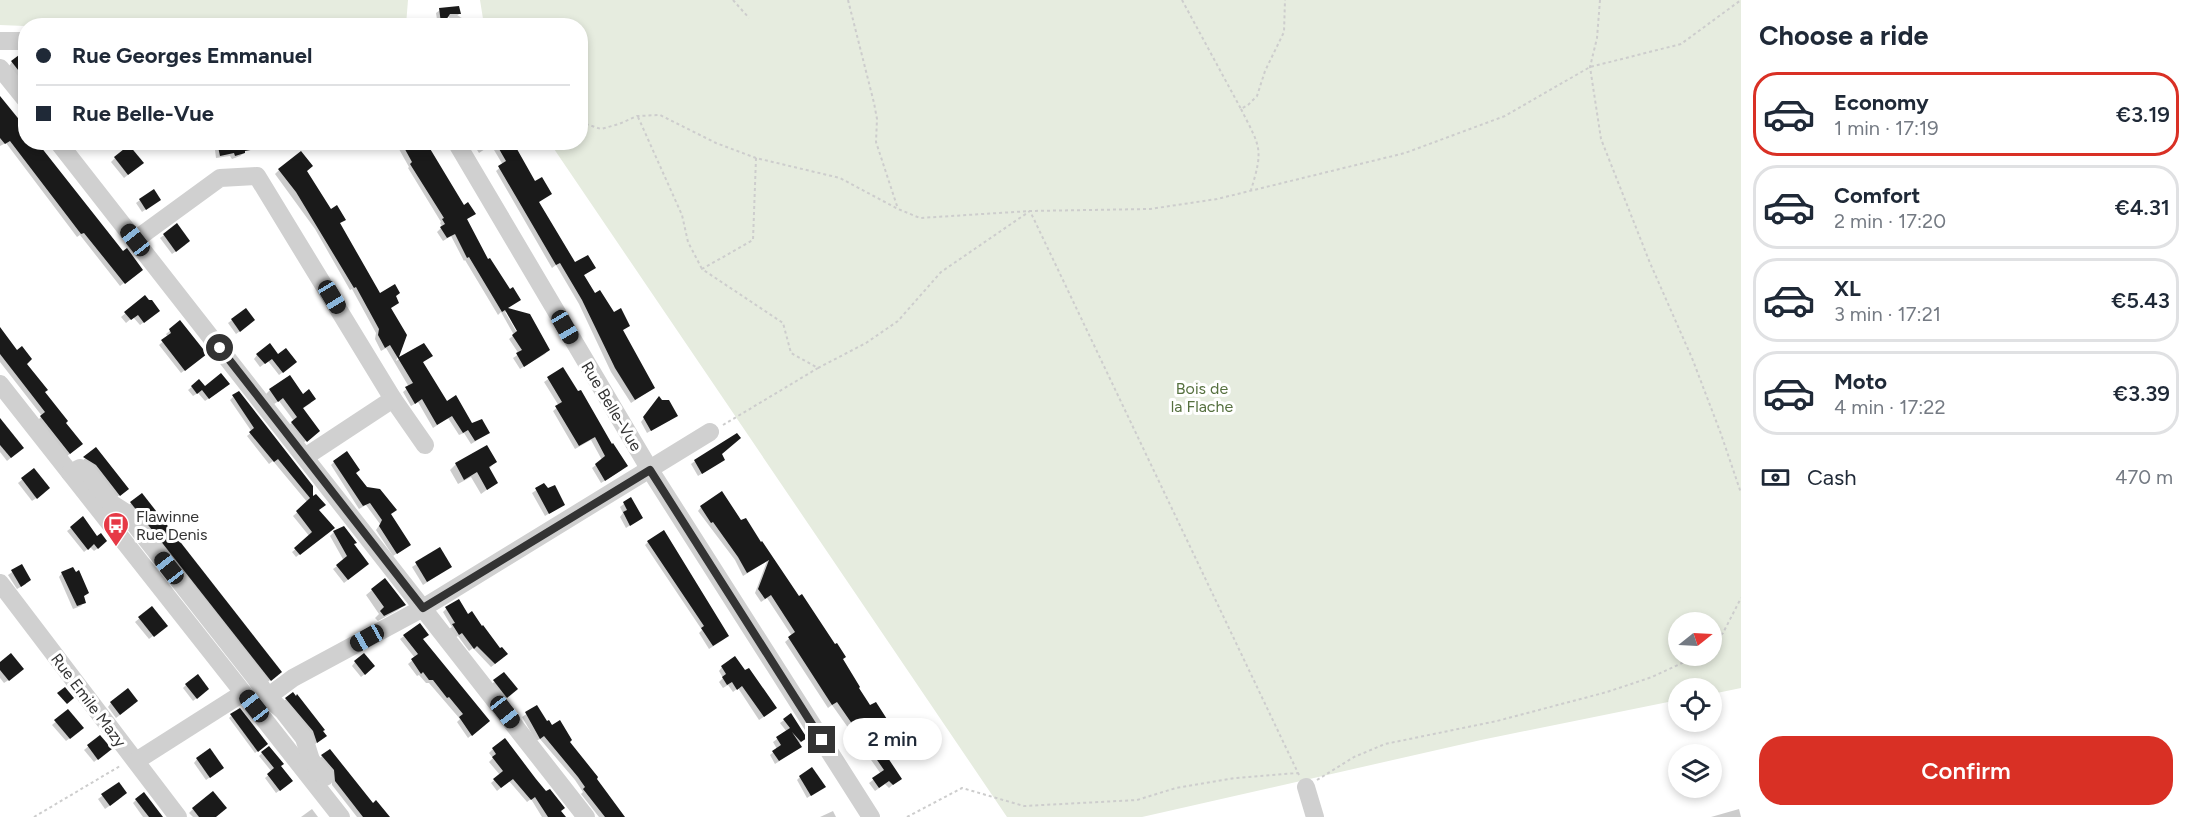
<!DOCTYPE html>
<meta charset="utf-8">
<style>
:root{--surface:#fff;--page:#f6f6f7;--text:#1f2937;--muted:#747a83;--line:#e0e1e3;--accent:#d93025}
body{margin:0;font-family:Figtree,sans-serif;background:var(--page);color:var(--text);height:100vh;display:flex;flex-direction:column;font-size:22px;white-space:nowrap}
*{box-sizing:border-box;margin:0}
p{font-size:20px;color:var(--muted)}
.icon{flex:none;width:33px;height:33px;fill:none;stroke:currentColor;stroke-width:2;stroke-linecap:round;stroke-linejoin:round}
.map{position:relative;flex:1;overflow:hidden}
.drawer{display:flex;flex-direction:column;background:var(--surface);width:450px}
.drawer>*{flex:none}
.top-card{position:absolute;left:18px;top:18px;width:570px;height:132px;border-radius:24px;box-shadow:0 3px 9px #0003;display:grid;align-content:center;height:132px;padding:0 18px;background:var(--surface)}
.needle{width:39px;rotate:72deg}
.buttons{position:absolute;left:1668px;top:612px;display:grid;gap:12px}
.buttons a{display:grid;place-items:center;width:54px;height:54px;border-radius:50%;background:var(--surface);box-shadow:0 3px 9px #0003;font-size:30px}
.end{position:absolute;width:27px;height:27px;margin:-14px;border:8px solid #333;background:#fff;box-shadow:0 0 0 3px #fff}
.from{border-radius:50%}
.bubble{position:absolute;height:42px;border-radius:21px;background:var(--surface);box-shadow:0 3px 9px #0003;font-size:20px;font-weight:600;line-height:42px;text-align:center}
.car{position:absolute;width:18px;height:36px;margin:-18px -9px;border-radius:8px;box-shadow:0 0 4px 2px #0007;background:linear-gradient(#222 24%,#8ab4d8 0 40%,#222 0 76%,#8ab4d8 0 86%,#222 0)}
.top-card b{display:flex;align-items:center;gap:21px;height:57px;font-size:22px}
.top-card b+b{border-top:2px solid var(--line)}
.top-card i{width:15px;height:15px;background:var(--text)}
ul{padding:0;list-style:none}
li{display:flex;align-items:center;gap:18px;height:84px;margin:0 12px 9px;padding:0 6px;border:3px solid var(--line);border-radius:24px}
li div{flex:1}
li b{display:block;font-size:22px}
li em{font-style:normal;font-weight:600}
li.on{border-color:var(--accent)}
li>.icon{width:54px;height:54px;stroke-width:1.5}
h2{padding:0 18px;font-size:27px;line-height:72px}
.pay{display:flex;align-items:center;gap:15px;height:66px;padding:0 18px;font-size:22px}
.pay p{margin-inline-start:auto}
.action{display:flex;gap:12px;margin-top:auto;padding:12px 18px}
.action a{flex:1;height:69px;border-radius:24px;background:var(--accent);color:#fff;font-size:24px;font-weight:600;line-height:69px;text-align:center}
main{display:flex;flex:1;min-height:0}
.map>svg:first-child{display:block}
.green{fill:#e6ecdf;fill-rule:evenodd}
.shadow{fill:#0003;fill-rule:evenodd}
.building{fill:#1a1a1a}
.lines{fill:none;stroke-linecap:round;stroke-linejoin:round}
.path{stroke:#cdcdcd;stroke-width:2;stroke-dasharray:3 3;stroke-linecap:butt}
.minor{stroke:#d0d0d0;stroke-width:18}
.route{stroke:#333;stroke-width:8}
.labels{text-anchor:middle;stroke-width:6;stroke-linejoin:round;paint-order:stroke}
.park-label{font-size:16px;fill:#56703f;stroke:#fff}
.street-label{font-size:16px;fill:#333;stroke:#fff}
.poi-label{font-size:16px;fill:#333;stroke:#fff;text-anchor:start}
</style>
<main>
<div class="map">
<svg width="1741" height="817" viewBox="0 0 1741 817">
<rect width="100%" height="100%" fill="#fff"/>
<!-- green -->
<g class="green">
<path d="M0 0H408L406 25 25 26 0 25Z"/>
<path d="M480 0H1741V688L1712 694V688H1678V700L1481 740 1142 817H1007L550 143 580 142V26L484 25ZM1678 622H1712V656H1678Z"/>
</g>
<!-- shadow -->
<g class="shadow">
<path d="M440 10 459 14 456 17H446L438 26 436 13Z"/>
<path d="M26 57V88L9 66 12 62Z"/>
<path d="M0 99 26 142 137 273 120 286 80 235 77 237 6 143 0 146Z"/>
<path d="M214 142H242L244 153 240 156 232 159 230 156 216 158Z"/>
<path d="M395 142H424L470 217 466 220 488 261 515 303 506 309 548 350 545 354 520 369 513 358 519 354 509 339 514 335 501 312 498 315 465 260 464 261 451 236 443 241 437 232 442 227 440 223 441 222 408 168 409 167ZM505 312H508L522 337 520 338Z"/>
<path d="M472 142H516L512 145 538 202 575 264 594 268 583 276 594 295 628 326 622 331 649 391 631 403 611 372 579 304 556 265 552 268 496 171 503 165 491 145 479 153Z"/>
<path d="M115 158 138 167 124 178 111 162Z"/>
<path d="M279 170 305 171 330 211 344 219 339 224 379 295 394 297 389 308 406 335 396 361 424 345 431 356 422 363 446 403 471 425 488 433 484 436 471 444 464 433 459 435 448 418 433 428 418 402 411 406 403 392 409 387 386 348 381 351 375 339 376 333 352 289 350 290 315 229 275 174Z"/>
<path d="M140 200 155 203 142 212 136 203Z"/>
<path d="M164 235 185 245 172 254 160 238Z"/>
<path d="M145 297 155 314 140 325 133 317 126 323 121 317Z"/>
<path d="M232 320 250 324 236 334 228 323Z"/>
<path d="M180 322 202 357 181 373 159 345 168 337 166 334Z"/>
<path d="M0 330 64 423 77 448 66 457 37 421 42 416 0 362Z"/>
<path d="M257 355 278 356 291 366 279 375 268 361 260 367 254 359Z"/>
<path d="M563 369 622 470 601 483 592 468 602 460 591 440 575 449 553 411 559 406 544 382Z"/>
<path d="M199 381 205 388 225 387 205 401 198 393 193 396 188 390Z"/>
<path d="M270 390 311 403 302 409 314 434 302 444 288 426 294 421 279 401 274 404 266 394Z"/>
<path d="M233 397 311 499 329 531 296 557 292 552 310 537 293 516 308 503 273 461 269 464 247 436 252 432 230 400Z"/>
<path d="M656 401 661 402 676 416 647 433 641 422Z"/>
<path d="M0 432 18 452 7 461 0 452Z"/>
<path d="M96 449 123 492 116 498 81 462Z"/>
<path d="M720 454 719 463 698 476 691 464 695 461Z"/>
<path d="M334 462 355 473 390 515 405 548 393 556 376 530 380 524 366 505 359 509 331 465Z"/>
<path d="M495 462 489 469 496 483 481 494 471 477 458 484 450 470 456 464Z"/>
<path d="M34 470 45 492 32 501 18 483Z"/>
<path d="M544 485 563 505 545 516 532 493Z"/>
<path d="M630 499 641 518 626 528 620 517 623 513 620 507Z"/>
<path d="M131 503 277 675 266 683 128 507Z"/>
<path d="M701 507 740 522 745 520 841 660 896 782 889 788 885 784 875 791 869 783 881 774 832 705 828 708 785 642 792 636 767 598 761 602 755 593 767 561 743 576 735 560 698 511Z"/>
<path d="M71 528 102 545 94 551 90 547 84 552 67 531Z"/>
<path d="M334 532 364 567 344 583 333 569 344 561 330 536Z"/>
<path d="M648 542 727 636 723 640 709 649 699 633 702 630 645 545Z"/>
<path d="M440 549 450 567 423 585 412 567Z"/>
<path d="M21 566 26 584 17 589 8 575Z"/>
<path d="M62 573 83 597 84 602 81 606 73 609 59 577Z"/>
<path d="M384 580 404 604 398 610 378 621 375 618 379 614 366 595Z"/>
<path d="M152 608 162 629 149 639 135 622Z"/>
<path d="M446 609 467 616 503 658 491 667 473 648 469 651 458 636 455 638 449 629 452 627 443 612Z"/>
<path d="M404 636 422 639 485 724 468 738 457 722 460 719 429 683H426L419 675 417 676 408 664 415 658 400 639Z"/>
<path d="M355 662 370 670 361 677 352 666Z"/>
<path d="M0 664 19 673 4 683 0 678Z"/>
<path d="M722 667 771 712 759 720 738 688 733 692 728 685 723 688 719 682 723 678 719 671Z"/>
<path d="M494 682 516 689 503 700 491 685Z"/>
<path d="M186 685 204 692 193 701 183 688Z"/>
<path d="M286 699 322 731 321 739 314 745 283 702Z"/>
<path d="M111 703 133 705 116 718 108 707Z"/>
<path d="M537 707 546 723 568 742 622 817H599L581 794 583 792 575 780 540 739 536 741 522 717Z"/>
<path d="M68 711 79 731 66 741 52 725Z"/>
<path d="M791 715 801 742 798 744 801 747 775 764 770 755 777 749 773 742 787 732 780 723Z"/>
<path d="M231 716 266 744 255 753 229 718Z"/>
<path d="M100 737 106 752 94 762 84 750Z"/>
<path d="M493 749 559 812 564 817H542L531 799 527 802 509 781 497 791 491 783 500 775 489 762 493 758 489 753Z"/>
<path d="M262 753 279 766 288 784 276 793 265 778 272 772 259 756Z"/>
<path d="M322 756 388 817H357L332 785 331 774 319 760Z"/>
<path d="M197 759 219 771 206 780 194 763Z"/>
<path d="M800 777 824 787 807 798 797 780Z"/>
<path d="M118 784 122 797 105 809 98 799Z"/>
<path d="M136 800 161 817H143L133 803Z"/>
<path d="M193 809 214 817H193L189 813Z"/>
<path d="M312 809 318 817H301Z"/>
<path d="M1739 809 1741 817H1711Z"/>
<path d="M833 811 836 817H820Z"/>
</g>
<!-- building -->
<g class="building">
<path d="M459 6 461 14H450L444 23H441L439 8Z"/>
<path d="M23 52H26V80L11 61Z"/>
<path d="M0 96 26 128V142H37L123 251 127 248 143 270 125 284 84 233 81 234 10 141 5 144 0 138Z"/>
<path d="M217 142H261V148L245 151V153L235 156 234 153 220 156Z"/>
<path d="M401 142H426L464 205 468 202 476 214 467 219 488 259 490 258 510 289 513 287 521 300 508 308 530 314 550 350 524 367 516 353 522 350 512 335 517 331 505 310 502 312 469 257 467 258 455 234 447 238 440 227 445 224 442 219 444 218 410 164 412 162Z"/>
<path d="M495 142H513L535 181 542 177 552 194 539 202 575 262 588 255 596 268 584 275 595 293 600 290 614 312 621 308 630 326 623 330 655 388 635 400 615 368 582 300 560 263 556 265 498 166 506 161Z"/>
<path d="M129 145 144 163 128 175 114 157Z"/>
<path d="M301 151 313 166 307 171 331 209 337 205 346 220 340 223 380 293 395 284 400 293 396 296 399 303 391 308 407 335 399 357 424 343 433 356 423 362 447 401 456 395 472 423 482 419 490 433 475 441 468 430 463 433 452 416 437 425 422 399 415 404 405 387 413 383 390 345 385 348 378 335 379 329 356 287 354 288 296 192 278 169Z"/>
<path d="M154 189 161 200 146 210 139 199Z"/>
<path d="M177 223 190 241 176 252 163 234Z"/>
<path d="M145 295 149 300H152L160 311 144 323 138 315 131 320 124 312Z"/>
<path d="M246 308 255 320 240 332 231 319Z"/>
<path d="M180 320 207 354 185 371 161 340 171 333 169 329Z"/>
<path d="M0 327 17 350 22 346 32 359 27 364 48 390 45 392 68 421 66 423 83 444 70 454 40 416 45 412 0 354Z"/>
<path d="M270 343 278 354 286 348 297 362 283 373 272 359 265 364 256 354Z"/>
<path d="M563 367 578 391 581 390 612 444 613 443 628 466 605 481 595 464 605 456 595 437 579 446 555 406 562 402 547 377Z"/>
<path d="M221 373 230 384 209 399 202 390 197 394 191 386 199 379 205 386Z"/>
<path d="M290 375 303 394 309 389 316 399 303 408 320 431 307 442 291 422 297 417 283 398 278 402 269 389Z"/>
<path d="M239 391 313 486V496L316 494 326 505 319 510 335 528 300 555 294 548 312 532 296 511 310 498 278 459 274 462 249 432 254 428 232 395Z"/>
<path d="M659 396 662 400H669L678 416 651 431 643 417Z"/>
<path d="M0 418 24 448 11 458 0 445Z"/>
<path d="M737 433 741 438 722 454 725 460 702 474 694 460Z"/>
<path d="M487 445 497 462 489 467 498 483 487 490 477 472 464 480 455 463Z"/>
<path d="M96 447 129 489 120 496 96 465 83 457Z"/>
<path d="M347 451 360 470 356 473 367 487 380 489 397 510 391 514 411 545 397 554 379 526 382 520 370 503 363 506 333 461Z"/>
<path d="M34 468 50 488 37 499 21 478Z"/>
<path d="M544 483 548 488 555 485 565 505 549 514 535 488Z"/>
<path d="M722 491 741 520 746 518 761 542 762 541 799 596 802 594 835 644 837 643 846 657 843 659 860 687 859 688 870 705 876 702 901 741 884 752 902 779 893 785 889 781 879 788 872 778 884 770 837 702 832 705 788 637 795 632 771 595 765 599 758 589 769 560 747 573 738 557 713 522 711 523 700 506Z"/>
<path d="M142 493 282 672 271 681 130 502Z"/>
<path d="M631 497 643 518 630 526 623 512 627 510 623 502Z"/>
<path d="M83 516 97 536 101 533 107 541 98 549 94 544 88 550 70 527Z"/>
<path d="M344 526 357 543 354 544 369 564 348 580 336 565 347 556 333 531Z"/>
<path d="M664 530 729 636 713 646 701 628 704 626 647 541Z"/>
<path d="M440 547 452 567 427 582 415 562Z"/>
<path d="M22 564 31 580 21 587 11 570Z"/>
<path d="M73 567 76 572 79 570 89 593 84 596 86 603 77 606 61 572Z"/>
<path d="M385 578 406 605 384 616 380 611 384 607 371 589Z"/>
<path d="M459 599 468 614 472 611 482 626 483 625 500 648 502 647 508 654 495 664 477 646 474 649 462 633 459 635 452 624 455 623 445 607Z"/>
<path d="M152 606 168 626 154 637 138 617Z"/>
<path d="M420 623 429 635 423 639 490 721 472 736 459 717 463 714 449 697 447 698 433 680H429L423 672 421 674 411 659 418 654 403 635Z"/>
<path d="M11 653 24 669 9 681 0 670V662Z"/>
<path d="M364 653 375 666 365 675 354 661Z"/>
<path d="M735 656 745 670 749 668 777 708 764 717 742 686 737 690 732 682 727 685 722 677 726 674 721 666Z"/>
<path d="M504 672 518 689 507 698 493 680Z"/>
<path d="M198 674 209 689 197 699 185 684Z"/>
<path d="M65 687 74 698 67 704 57 693Z"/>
<path d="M128 688 138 701 120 715 110 702Z"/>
<path d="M293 692 296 696 297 694 325 730 323 731 327 736 317 743 313 731 285 698Z"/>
<path d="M537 705 547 721 549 720 552 725 560 720 572 740 570 742 598 777 597 779 625 817H605L583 789 585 787 578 777 544 736 540 739 525 712Z"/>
<path d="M240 708 268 744 258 752 230 714Z"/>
<path d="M68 709 84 728 70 739 54 720Z"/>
<path d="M791 713 807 738 801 742 792 732 802 747 779 761 772 751 781 745 776 737 790 728 783 719Z"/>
<path d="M100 735 112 749 98 760 87 745Z"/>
<path d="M505 738 536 779 546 791 550 789 565 808 561 811 566 817H548L535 797 531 800 513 779 501 788 493 779 503 771 492 757 496 754 492 748Z"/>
<path d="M269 746 284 764 281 766 293 781 280 791 267 774 274 768 261 752Z"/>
<path d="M210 748 224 768 210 778 196 758Z"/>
<path d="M330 749 373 803 376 800 390 817H363L335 781 334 770 321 755Z"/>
<path d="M812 767 826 787 811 796 799 776Z"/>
<path d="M119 782 127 793 110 806 101 794Z"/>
<path d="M213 791 227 808 216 817H199L192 808Z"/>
<path d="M144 792 163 817H149L135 799Z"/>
</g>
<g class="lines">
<!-- path -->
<g class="path">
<path d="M733 0 749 18"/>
<path d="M848 0 874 103 877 119 876 142 898 209"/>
<path d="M1182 0 1241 109 1248 105 1257 96 1265 71 1284 32 1285 0"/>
<path d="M1600 0 1597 38 1590 67 1601 139 1650 263 1692 358 1721 434 1741 493"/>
<path d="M1241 109C1260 147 1264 148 1251 190"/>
<path d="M638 117 682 215 688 242 702 269"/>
<path d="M580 122 601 129 619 124 637 116 660 115 716 143 756 158 840 178 898 209 920 218 1030 211 1150 209 1217 199 1405 153 1505 116 1590 67 1681 44 1741 0"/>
<path d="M756 158 753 240 702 269 783 323 791 353 818 368 866 343 898 321 941 272 1030 211 1299 775"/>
<path d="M723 425 818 368"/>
<path d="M1712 643 1723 633 1741 598"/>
<path d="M1317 780 1354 757 1385 744 1497 721 1607 692 1652 677 1697 656"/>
<path d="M34 817 120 766"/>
<path d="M907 817 962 788 1024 806 1137 800 1176 788 1235 778 1298 773"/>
</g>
<!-- minor -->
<g class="minor">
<path d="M455 24V26"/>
<path d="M0 41H26"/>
<path d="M0 68 26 100"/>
<path d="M58 142 586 817"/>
<path d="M456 142 650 470 871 817"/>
<path d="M135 240 220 178 257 176 393 399 425 445"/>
<path d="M0 384 341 817"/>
<path d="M305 457 393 399"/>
<path d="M70 473 80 468 87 472 111 503 125 512 256 679 262 688 264 699 273 702 283 711 304 738 311 760 325 777"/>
<path d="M0 583 178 817"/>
<path d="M254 707 293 678 423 608 710 432"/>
<path d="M136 761 243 693"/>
<path d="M1306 787 1315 817"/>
</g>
</g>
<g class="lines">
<!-- route -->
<path class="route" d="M220 348 423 608 650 470 822 740"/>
</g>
<!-- icons -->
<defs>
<symbol id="bus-pin" viewBox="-11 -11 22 30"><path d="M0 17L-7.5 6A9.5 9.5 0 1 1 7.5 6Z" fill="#e63946" stroke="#fff"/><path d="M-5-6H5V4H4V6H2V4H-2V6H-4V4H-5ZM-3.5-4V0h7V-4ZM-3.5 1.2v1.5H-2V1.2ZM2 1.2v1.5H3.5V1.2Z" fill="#fff"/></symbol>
</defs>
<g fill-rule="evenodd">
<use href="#bus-pin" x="101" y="510" width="30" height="40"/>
</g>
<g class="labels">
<!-- park labels -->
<g class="park-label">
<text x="1202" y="394">Bois de<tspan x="1202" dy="18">la Flache</tspan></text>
</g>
<!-- street labels -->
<g class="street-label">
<text transform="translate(612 406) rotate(59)" y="6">Rue Belle-Vue</text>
<text transform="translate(89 700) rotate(53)" y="6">Rue Emile Mazy</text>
</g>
<!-- poi labels -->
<g class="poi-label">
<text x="136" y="522">Flawinne<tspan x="136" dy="18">Rue Denis</tspan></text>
</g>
</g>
</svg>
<div class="buttons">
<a><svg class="needle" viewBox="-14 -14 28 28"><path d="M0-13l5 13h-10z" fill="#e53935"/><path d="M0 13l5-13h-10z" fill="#747a83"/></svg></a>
<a><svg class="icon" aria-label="locate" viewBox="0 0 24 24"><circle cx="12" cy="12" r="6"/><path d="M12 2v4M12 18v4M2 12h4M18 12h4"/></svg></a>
<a><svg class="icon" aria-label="layers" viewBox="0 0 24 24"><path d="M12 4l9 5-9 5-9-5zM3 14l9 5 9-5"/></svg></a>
</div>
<i class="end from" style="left:220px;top:348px"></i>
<i class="end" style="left:822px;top:740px"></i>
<div class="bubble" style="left:843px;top:718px;width:99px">2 min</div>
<i class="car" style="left:135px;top:240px;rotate:322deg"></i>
<i class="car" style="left:332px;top:297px;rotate:149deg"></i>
<i class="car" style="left:565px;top:327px;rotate:150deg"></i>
<i class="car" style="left:169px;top:568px;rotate:322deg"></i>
<i class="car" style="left:367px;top:638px;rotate:241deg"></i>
<i class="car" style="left:254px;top:706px;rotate:322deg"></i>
<i class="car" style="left:505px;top:712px;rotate:142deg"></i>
<div class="top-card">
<b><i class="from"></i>Rue Georges Emmanuel</b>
<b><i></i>Rue Belle-Vue</b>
</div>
</div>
<section class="drawer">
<h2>Choose a ride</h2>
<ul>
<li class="on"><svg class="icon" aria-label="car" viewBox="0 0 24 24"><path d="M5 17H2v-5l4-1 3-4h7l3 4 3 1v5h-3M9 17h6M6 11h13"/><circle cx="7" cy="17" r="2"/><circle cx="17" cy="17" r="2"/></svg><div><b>Economy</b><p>1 min · 17:19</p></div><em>€3.19</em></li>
<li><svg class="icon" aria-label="car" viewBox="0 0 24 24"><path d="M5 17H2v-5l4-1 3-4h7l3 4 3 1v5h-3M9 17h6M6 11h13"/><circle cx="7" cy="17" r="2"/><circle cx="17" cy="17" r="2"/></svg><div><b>Comfort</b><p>2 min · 17:20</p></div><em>€4.31</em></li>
<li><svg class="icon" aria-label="car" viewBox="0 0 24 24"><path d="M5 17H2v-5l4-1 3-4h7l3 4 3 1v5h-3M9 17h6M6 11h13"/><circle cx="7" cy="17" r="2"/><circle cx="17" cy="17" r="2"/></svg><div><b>XL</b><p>3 min · 17:21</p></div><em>€5.43</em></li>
<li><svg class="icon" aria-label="car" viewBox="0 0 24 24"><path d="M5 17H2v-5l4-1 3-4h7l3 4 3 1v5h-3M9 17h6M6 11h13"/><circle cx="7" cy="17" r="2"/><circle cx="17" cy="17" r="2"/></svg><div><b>Moto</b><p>4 min · 17:22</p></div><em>€3.39</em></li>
</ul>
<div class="pay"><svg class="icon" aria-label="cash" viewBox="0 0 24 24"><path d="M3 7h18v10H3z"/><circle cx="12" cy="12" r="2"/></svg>Cash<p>470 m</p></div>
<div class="action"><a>Confirm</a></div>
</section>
</main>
